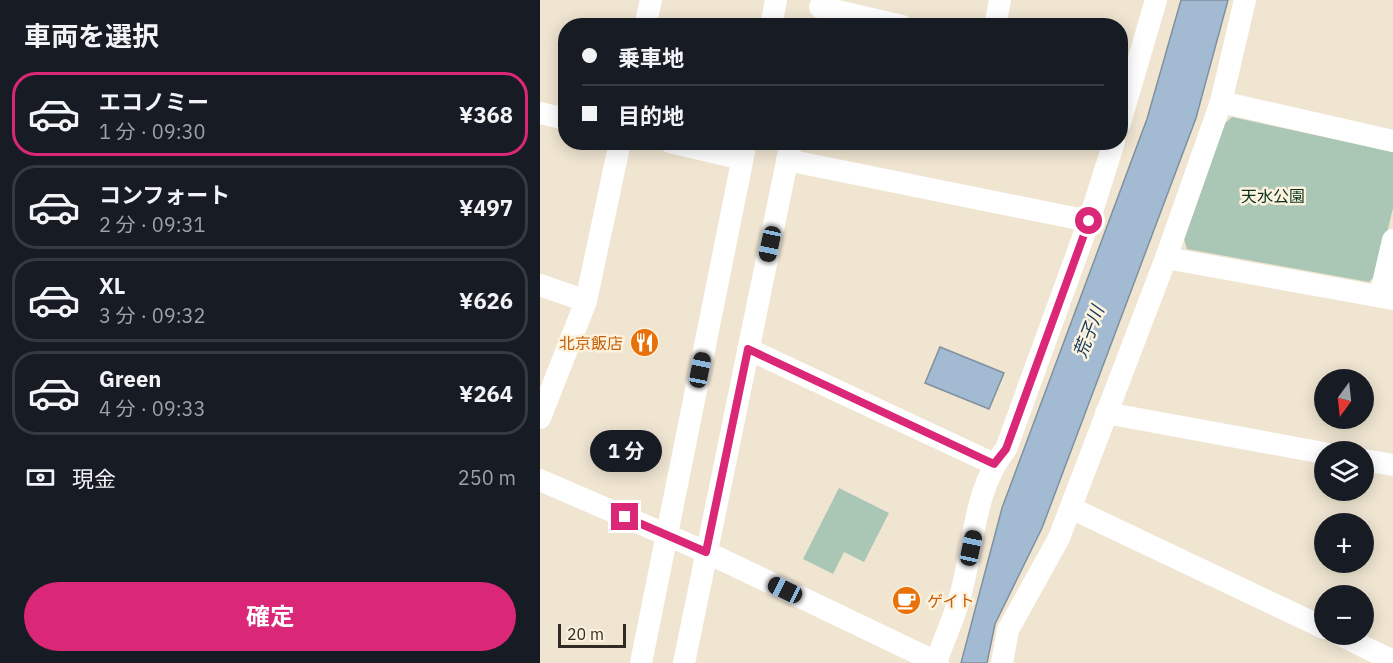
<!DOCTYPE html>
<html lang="ja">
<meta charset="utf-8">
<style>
:root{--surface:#171b24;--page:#242831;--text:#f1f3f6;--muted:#9ea1a6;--line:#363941;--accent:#db2777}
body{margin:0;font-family:"IBM Plex Sans","Noto Sans JP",sans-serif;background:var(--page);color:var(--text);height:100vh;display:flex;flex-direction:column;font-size:22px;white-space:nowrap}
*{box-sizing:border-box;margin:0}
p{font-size:20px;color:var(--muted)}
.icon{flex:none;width:33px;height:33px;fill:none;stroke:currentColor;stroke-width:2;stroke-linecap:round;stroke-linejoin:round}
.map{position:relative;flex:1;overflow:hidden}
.drawer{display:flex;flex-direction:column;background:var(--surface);width:540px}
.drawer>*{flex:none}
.guide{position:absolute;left:18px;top:18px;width:570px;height:132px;border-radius:24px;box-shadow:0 3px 15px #0003;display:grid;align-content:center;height:132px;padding:0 24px;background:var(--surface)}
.needle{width:39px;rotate:195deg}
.buttons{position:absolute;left:774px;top:369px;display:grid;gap:12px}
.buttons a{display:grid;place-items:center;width:60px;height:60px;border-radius:50%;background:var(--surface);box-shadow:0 3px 15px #0003;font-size:30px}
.scale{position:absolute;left:18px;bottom:15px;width:68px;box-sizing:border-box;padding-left:6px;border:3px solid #2f2b24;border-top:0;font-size:16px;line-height:21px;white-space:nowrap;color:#2f2b24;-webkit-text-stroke:4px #fcf2de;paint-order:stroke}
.end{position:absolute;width:27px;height:27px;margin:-14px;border:8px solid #db2777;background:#fff;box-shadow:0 0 0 3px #fff}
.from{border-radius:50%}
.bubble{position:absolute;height:42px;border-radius:21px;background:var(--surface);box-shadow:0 3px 15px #0003;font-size:20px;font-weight:700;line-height:42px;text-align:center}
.car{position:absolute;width:18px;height:36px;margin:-18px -9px;border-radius:8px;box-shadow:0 0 4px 2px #0007;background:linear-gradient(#222 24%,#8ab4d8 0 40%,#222 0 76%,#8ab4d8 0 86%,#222 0)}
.guide b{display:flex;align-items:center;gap:21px;height:57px;font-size:22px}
.guide b+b{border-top:2px solid var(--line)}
.guide i{width:15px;height:15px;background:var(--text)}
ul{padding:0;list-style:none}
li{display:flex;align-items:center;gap:18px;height:84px;margin:0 12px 9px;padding:0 12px;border:3px solid var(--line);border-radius:24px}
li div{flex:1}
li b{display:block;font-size:22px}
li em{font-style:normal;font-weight:700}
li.selected{border-color:var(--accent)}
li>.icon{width:54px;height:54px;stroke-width:1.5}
h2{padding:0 24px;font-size:27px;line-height:72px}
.pay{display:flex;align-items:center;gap:15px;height:66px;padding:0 24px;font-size:22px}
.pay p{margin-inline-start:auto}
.button{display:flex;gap:12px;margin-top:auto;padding:12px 24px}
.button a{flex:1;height:69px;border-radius:36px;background:var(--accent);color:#fff;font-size:24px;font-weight:700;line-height:69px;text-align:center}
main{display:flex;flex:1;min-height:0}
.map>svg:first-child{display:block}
.green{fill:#aac6b5}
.water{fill:#a2bbd2;stroke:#80909e;stroke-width:1.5}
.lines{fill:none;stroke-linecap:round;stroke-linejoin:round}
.minor{stroke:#fff;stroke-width:22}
.route{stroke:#db2777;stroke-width:8}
.labels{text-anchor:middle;stroke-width:5;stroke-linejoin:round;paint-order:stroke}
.park-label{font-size:16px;fill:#08321d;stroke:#fcf2de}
.food-label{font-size:16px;fill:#c56008;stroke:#fcf2de;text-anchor:end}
.water-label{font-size:18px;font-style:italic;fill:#0f3859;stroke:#fcf2de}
</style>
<main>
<section class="drawer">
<h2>車両を選択</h2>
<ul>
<li class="selected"><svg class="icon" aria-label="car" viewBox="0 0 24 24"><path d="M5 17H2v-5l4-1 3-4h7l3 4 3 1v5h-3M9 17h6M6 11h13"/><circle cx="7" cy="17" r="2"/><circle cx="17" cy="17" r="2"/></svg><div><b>エコノミー</b><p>1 分 · 09:30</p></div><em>¥368</em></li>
<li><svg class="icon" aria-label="car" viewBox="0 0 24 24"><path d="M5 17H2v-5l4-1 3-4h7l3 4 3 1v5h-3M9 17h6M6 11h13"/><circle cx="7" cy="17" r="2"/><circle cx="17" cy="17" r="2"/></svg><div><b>コンフォート</b><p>2 分 · 09:31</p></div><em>¥497</em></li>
<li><svg class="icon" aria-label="car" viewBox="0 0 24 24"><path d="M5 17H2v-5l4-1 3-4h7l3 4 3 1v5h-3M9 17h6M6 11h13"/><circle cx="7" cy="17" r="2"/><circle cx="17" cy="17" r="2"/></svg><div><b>XL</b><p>3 分 · 09:32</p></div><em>¥626</em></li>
<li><svg class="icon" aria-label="car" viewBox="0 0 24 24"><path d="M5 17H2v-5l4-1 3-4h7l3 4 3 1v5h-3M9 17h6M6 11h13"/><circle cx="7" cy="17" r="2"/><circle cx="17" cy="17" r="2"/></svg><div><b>Green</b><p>4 分 · 09:33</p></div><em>¥264</em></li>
</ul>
<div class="pay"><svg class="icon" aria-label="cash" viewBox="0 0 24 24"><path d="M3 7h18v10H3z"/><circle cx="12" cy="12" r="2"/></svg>現金<p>250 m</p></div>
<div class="button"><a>確定</a></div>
</section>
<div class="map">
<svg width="853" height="663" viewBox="0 0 853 663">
<rect width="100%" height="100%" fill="#efe5d1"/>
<!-- green -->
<g class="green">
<path d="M692 117 853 152V208L837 274 829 282 647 249 644 239 685 123Z"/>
<path d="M299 488 349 513 324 562 304 552 293 574 263 559Z"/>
</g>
<!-- water -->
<g class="water">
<path d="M641 0H688L656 118 502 528 455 624 447 663H421L462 508 607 119Z"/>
<path d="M400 347 464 373 449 409 385 383Z"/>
</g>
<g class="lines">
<!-- minor -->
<g class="minor">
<path d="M280 7 362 26"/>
<path d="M105 26 111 0"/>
<path d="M231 26 236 0"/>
<path d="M455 26 460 0"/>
<path d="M681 102 853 141"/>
<path d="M0 113 26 119"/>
<path d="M580 123 616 0"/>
<path d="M130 142 202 159"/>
<path d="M247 160 549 221"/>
<path d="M626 258 853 299"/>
<path d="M0 285 46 301"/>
<path d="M840 296 853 240"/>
<path d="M208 349 454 464"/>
<path d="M566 413 784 453"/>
<path d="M0 418 46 301 80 142"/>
<path d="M824 460 853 465"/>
<path d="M0 480 166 552 398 663"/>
<path d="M531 508 784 628"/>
<path d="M798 634 853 661"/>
<path d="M396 662C404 639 415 616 421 593 434 545 434 488 466 449L549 221 574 142"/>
<path d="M101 663 206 142"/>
<path d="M144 663 251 142"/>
<path d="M462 663 468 630 519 538 626 258 681 102 705 0"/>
</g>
</g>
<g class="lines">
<!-- route -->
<path class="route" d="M85 517 166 552 208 349 454 464 466 449 549 221"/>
</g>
<!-- icons -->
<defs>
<symbol id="restaurant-disc" viewBox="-11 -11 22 22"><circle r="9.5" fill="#e8710a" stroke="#fcf2de"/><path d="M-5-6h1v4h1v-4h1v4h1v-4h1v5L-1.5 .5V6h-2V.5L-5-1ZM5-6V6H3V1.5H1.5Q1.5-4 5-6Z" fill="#fff"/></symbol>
<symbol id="cafe-disc" viewBox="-11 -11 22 22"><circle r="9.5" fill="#e8710a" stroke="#fcf2de"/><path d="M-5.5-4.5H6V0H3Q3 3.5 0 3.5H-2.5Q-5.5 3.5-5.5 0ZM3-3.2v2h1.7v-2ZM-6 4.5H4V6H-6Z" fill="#fff"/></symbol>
</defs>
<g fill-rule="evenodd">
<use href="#restaurant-disc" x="88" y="326" width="33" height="33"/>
<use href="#cafe-disc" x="350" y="584" width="33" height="33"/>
</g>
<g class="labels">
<!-- park labels -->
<g class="park-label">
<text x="733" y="202">天水公園</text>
</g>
<!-- food labels -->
<g class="food-label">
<text x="83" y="349">北京飯店</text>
<text x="387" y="607" text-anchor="start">ゲイト</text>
</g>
<!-- water labels -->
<g class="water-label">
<text transform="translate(549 332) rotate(-69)" y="6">荒子川</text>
</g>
</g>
</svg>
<div class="buttons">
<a><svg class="needle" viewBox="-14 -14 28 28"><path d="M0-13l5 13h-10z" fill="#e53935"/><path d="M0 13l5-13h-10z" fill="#9ea1a6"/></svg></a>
<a><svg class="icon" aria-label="layers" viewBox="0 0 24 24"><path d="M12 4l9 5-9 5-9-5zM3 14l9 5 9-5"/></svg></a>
<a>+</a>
<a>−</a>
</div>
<div class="scale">20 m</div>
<i class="end from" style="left:549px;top:221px"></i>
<i class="end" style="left:85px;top:517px"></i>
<div class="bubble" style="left:50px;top:430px;width:72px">1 分</div>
<i class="car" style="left:230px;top:244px;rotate:192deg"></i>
<i class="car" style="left:160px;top:370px;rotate:11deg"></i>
<i class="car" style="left:431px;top:548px;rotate:12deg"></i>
<i class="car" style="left:245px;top:590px;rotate:296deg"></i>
<div class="guide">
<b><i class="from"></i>乗車地</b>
<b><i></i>目的地</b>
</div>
</div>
</main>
